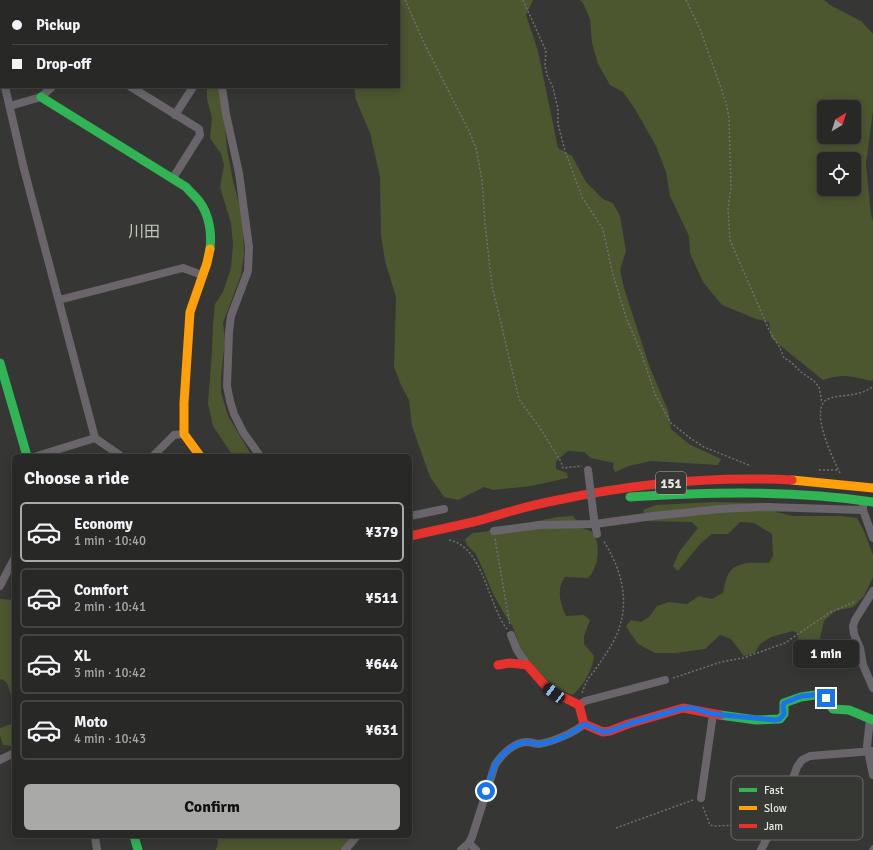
<!DOCTYPE html>
<meta charset="utf-8">
<style>
:root{--surface:#282927;--page:#343533;--text:#f1f3f6;--muted:#a5a6a7;--line:#444544;--accent:#a9aaa7}
body{margin:0;font-family:Signika,"Noto Sans JP",sans-serif;background:var(--page);color:var(--text);height:100vh;display:flex;flex-direction:column;font-size:15px;white-space:nowrap}
*{box-sizing:border-box;margin:0}
p{font-size:13px;color:var(--muted)}
.icon{flex:none;width:22px;height:22px;fill:none;stroke:currentColor;stroke-width:2;stroke-linecap:round;stroke-linejoin:round}
.map{position:relative;flex:1;overflow:hidden}
.drawer{position:absolute;left:12px;top:454px;width:400px;height:384px;display:flex;flex-direction:column;background:var(--surface);border-radius:6px;box-shadow:0 2px 10px #0003,0 0 0 1px var(--line)}
.drawer>*{flex:none}
.top-card{position:absolute;left:0px;top:0px;width:400px;height:88px;box-shadow:0 2px 10px #0003,0 0 0 1px var(--line);display:grid;align-content:center;height:88px;padding:0 12px;background:var(--surface)}
.needle{width:26px;rotate:38deg}
.controls{position:absolute;left:817px;top:100px;display:grid;gap:8px}
.controls a{display:grid;place-items:center;width:44px;height:44px;border-radius:6px;background:var(--surface);box-shadow:0 2px 10px #0003,0 0 0 1px var(--line);font-size:20px}
.end{position:absolute;width:18px;height:18px;margin:-9px;border:5px solid #1a73e8;background:#fff;box-shadow:0 0 0 2px #fff}
.from{border-radius:50%}
.bubble{position:absolute;height:28px;border-radius:6px;background:var(--surface);box-shadow:0 2px 10px #0003,0 0 0 1px var(--line);font-size:13px;font-weight:800;line-height:28px;text-align:center}
.car{position:absolute;width:12px;height:24px;margin:-12px -6px;border-radius:5px;box-shadow:0 0 3px 1px #0007;background:linear-gradient(#222 24%,#8ab4d8 0 40%,#222 0 76%,#8ab4d8 0 86%,#222 0)}
.top-card b{display:flex;align-items:center;gap:14px;height:38px;font-size:15px}
.top-card b+b{border-top:1px solid var(--line)}
.top-card i{width:10px;height:10px;background:var(--text)}
ul{padding:0;list-style:none}
li{display:flex;align-items:center;gap:12px;height:60px;margin:0 8px 6px;padding:0 4px;border:2px solid var(--line);border-radius:6px}
li div{flex:1}
li b{display:block;font-size:15px}
li em{font-style:normal;font-weight:800}
li.selected{border-color:var(--accent)}
li>.icon{width:36px;height:36px;stroke-width:1.5}
h2{padding:0 12px;font-size:18px;line-height:48px}
.primary-button{display:flex;gap:8px;margin-top:auto;padding:8px 12px}
.primary-button a{flex:1;height:46px;border-radius:6px;background:var(--accent);color:#111;font-size:16px;font-weight:800;line-height:46px;text-align:center}
.map>svg:first-child{display:block}
.green{fill:#4c562f;fill-rule:evenodd}
.lines{fill:none;stroke-linecap:round;stroke-linejoin:round}
.path{stroke:#727072;stroke-width:1.5;stroke-dasharray:2 2;stroke-linecap:butt}
.lane{stroke:#69656a;stroke-width:4}
.street{stroke:#69656a;stroke-width:8}
.fast{stroke:#30b455;stroke-width:9}
.slow{stroke:#ff9f0a;stroke-width:9}
.jam{stroke:#e5322d;stroke-width:9}
.street-bridge{stroke:#69656a;stroke-width:8}
.jam-bridge{stroke:#e5322d;stroke-width:9}
.route{stroke:#1a73e8;stroke-width:5}
.labels{text-anchor:middle;stroke-width:3;stroke-linejoin:round;paint-order:stroke}
.shield{fill:#363833;stroke:#b2b3b0;stroke-width:1}
.shield-label{font-size:13px;font-weight:bold;fill:#e7e8e5}
.quarter-label{font-size:16px;fill:#c3c4be;stroke:#363833}
.key{fill:#363833;stroke:#6b6d68;stroke-width:1}
.key-label{font-size:11px;fill:#e7e8e5}
</style>
<div class="map">
<svg width="873" height="850" viewBox="0 0 873 850">
<rect width="100%" height="100%" fill="#363734"/>
<!-- green -->
<g class="green">
<path d="M320 0H533L526 15 538 51 558 148 572 156 586 182 603 199 613 203 620 216 626 251 620 270 624 288 649 365 668 411 671 429 689 444 721 459 718 465 651 461 629 466 615 472 613 468 614 463 591 458 584 452 568 451 556 461V469L567 473 568 478 531 486 494 490 484 487 458 500 444 497 430 477 412 426 409 400 401 385 394 367 396 297 385 261 381 235 380 177 370 133 356 100 354 87H399V1Z"/>
<path d="M580 0H824L830 5 861 21 873 34V110L866 164 871 215 873 221V379L871 381C853 376 841 373 823 380L771 338 769 322 756 319 722 305 703 282 690 253 689 236 670 196 666 172 656 146 635 109 623 92 610 85 598 64 592 43 590 19 583 3ZM824 107H854V137H824ZM824 159H854V189H824Z"/>
<path d="M207 87H221L227 149 233 181 243 217 244 255 241 275 223 323 225 341 221 376V392L228 416 252 456H233L213 426 208 404 212 352 213 324 215 304 223 292 231 268 233 245 231 223 220 187 224 165 221 154 210 138 212 118 207 99Z"/>
<path d="M714 502 766 503 776 512 793 516H841L857 518 864 531 873 555V577L864 596 853 607 835 611 824 621 820 638 815 645 800 650 797 643 799 634 793 631 771 637 760 644 755 653 744 656 731 639 720 635 705 649 675 653H655L638 644 626 627 631 620 641 622 649 617 657 606 669 602 687 604 699 596 712 599 723 593C724 588 725 582 727 577 733 560 755 563 769 563L773 556 772 534 754 523 740 522 728 534H712L700 544 678 571 673 566 679 552 698 528 692 522 647 521 643 510 656 505Z"/>
<path d="M573 516 582 528 591 531C593 534 596 538 597 542 599 554 597 569 588 578L565 577C556 589 560 603 566 616L584 615 590 620 584 636V644L594 656C593 670 583 685 573 695L554 688 523 655 513 627 505 615 492 592 485 574 476 554 467 545 465 539 473 533 488 531 557 517Z"/>
<path d="M0 599 14 600V703L7 683 2 679 0 680Z"/>
<path d="M14 723V746L3 745 0 735V728Z"/>
<path d="M217 836H352L349 842 340 850H216L218 843Z"/>
</g>
<g class="lines">
<!-- path -->
<g class="path">
<path d="M405 0 425 45 469 131 476 148 482 180 485 224 492 286 519 399 542 431 561 462 563 468 582 466"/>
<path d="M523 0 546 51 545 65 547 75 553 88 558 109V124L565 151 582 197 603 229 612 271 626 317 642 355 655 394 671 423 690 438 704 447 751 466"/>
<path d="M686 0 700 29 726 102 729 118 731 187 728 209 730 240 769 330 780 348 784 358 791 362 801 372 814 381 819 387 822 403"/>
<path d="M819 470H838"/>
<path d="M840 473C833 459 808 408 828 399 838 395 849 396 859 393 864 392 869 389 873 387"/>
<path d="M495 539 510 626"/>
<path d="M449 540C483 546 488 605 507 629"/>
<path d="M673 678 721 662 743 658 785 643 829 613 856 601"/>
<path d="M582 693C583 691 584 687 585 685 587 679 592 674 595 670 601 661 607 653 612 644 632 609 624 573 603 540"/>
<path d="M703 807 710 825 715 826 765 824"/>
<path d="M616 828 693 800"/>
</g>
<!-- lane -->
<path class="lane" d="M871 850 873 847"/>
<!-- street -->
<g class="street">
<path d="M123 0 124 1"/>
<path d="M179 0 180 1"/>
<path d="M0 70 1 74"/>
<path d="M5 87 24 169 95 438 121 456"/>
<path d="M131 87 199 129 200 135 173 178"/>
<path d="M222 87 226 114 239 173 249 247 248 271 231 316 229 332 227 386 230 401 234 414 243 432 260 456"/>
<path d="M10 106 41 97 52 87"/>
<path d="M175 115 193 87"/>
<path d="M59 300 183 268 202 275"/>
<path d="M37 456 95 438"/>
<path d="M153 456 174 435 184 434"/>
<path d="M863 506V510L873 538"/>
<path d="M410 516 444 509"/>
<path d="M594 519 597 534"/>
<path d="M494 531 540 525 595 524 653 516 720 509 766 507 863 510"/>
<path d="M0 586 14 559"/>
<path d="M873 591 855 620 853 626 854 634 860 648 863 665 873 688"/>
<path d="M511 635 517 650 527 665"/>
<path d="M579 705 585 701 665 680"/>
<path d="M870 719 867 746 873 775"/>
<path d="M0 760 14 753"/>
<path d="M701 798 713 714"/>
<path d="M95 836 97 850"/>
<path d="M469 843 476 850"/>
<path d="M345 850 357 836"/>
<path d="M461 850 469 843 472 837 495 765C501 755 514 742 527 742 531 742 535 744 539 744 552 742 574 733 584 724"/>
<path d="M761 850 782 809 797 767 802 760 810 756 873 751"/>
</g>
<!-- fast -->
<g class="fast">
<path d="M41 97 186 187C190 192 195 196 199 201 209 214 212 233 210 249"/>
<path d="M0 363 27 456"/>
<path d="M630 497C712 492 792 490 873 502"/>
<path d="M720 715 756 720 780 719 784 714V703L801 697 822 694 833 709 849 710 873 720"/>
<path d="M134 836 138 850"/>
</g>
<!-- slow -->
<g class="slow">
<path d="M200 456 184 434V403L190 312 207 263 210 249"/>
<path d="M792 480 873 488"/>
</g>
<!-- jam -->
<g class="jam">
<path d="M473 522C499 515 526 506 553 501 631 484 712 476 792 480"/>
<path d="M498 665 510 663 527 665 549 690 579 705 584 724 603 732 610 731 628 724 683 708 720 715"/>
</g>
<!-- street-bridge -->
<path class="street-bridge" d="M588 470 594 519"/>
<!-- jam-bridge -->
<path class="jam-bridge" d="M410 536 473 522"/>
</g>
<g class="lines">
<!-- route -->
<path class="route" d="M486 791C489 783 491 773 495 765 500 755 515 742 527 742 531 742 535 744 539 744 554 742 573 734 584 724L603 732 610 731 628 724 683 708H692L713 714 775 720 780 719 784 714 783 706 784 703 802 696 822 694 826 698"/>
</g>
<g class="labels">
<!-- shield labels -->
<rect class="shield" x="656" y="472" width="30" height="22" rx="3"/>
<g class="shield-label">
<text x="671" y="488">151</text>
</g>
<!-- quarter labels -->
<g class="quarter-label">
<text x="144" y="237">川田</text>
</g>
</g>
<!-- legend -->
<rect x="731" y="776" width="132" height="64" rx="6" class="key"/>
<rect x="739" y="788" width="18" height="4" fill="#30b455"/>
<rect x="739" y="806" width="18" height="4" fill="#ff9f0a"/>
<rect x="739" y="824" width="18" height="4" fill="#e5322d"/>
<g class="key-label">
<text x="764" y="794">Fast</text>
<text x="764" y="812">Slow</text>
<text x="764" y="830">Jam</text>
</g>
</svg>
<div class="controls">
<a><svg class="needle" viewBox="-14 -14 28 28"><path d="M0-13l5 13h-10z" fill="#e53935"/><path d="M0 13l5-13h-10z" fill="#a5a6a7"/></svg></a>
<a><svg class="icon" aria-label="locate" viewBox="0 0 24 24"><circle cx="12" cy="12" r="6"/><path d="M12 2v4M12 18v4M2 12h4M18 12h4"/></svg></a>
</div>
<i class="end from" style="left:486px;top:791px"></i>
<i class="end" style="left:826px;top:698px"></i>
<div class="bubble" style="left:793px;top:640px;width:66px">1 min</div>
<i class="car" style="left:554px;top:693px;rotate:307deg"></i>
<div class="top-card">
<b><i class="from"></i>Pickup</b>
<b><i></i>Drop-off</b>
</div>
<section class="drawer">
<h2>Choose a ride</h2>
<ul>
<li class="selected"><svg class="icon" aria-label="car" viewBox="0 0 24 24"><path d="M5 17H2v-5l4-1 3-4h7l3 4 3 1v5h-3M9 17h6M6 11h13"/><circle cx="7" cy="17" r="2"/><circle cx="17" cy="17" r="2"/></svg><div><b>Economy</b><p>1 min · 10:40</p></div><em>¥379</em></li>
<li><svg class="icon" aria-label="car" viewBox="0 0 24 24"><path d="M5 17H2v-5l4-1 3-4h7l3 4 3 1v5h-3M9 17h6M6 11h13"/><circle cx="7" cy="17" r="2"/><circle cx="17" cy="17" r="2"/></svg><div><b>Comfort</b><p>2 min · 10:41</p></div><em>¥511</em></li>
<li><svg class="icon" aria-label="car" viewBox="0 0 24 24"><path d="M5 17H2v-5l4-1 3-4h7l3 4 3 1v5h-3M9 17h6M6 11h13"/><circle cx="7" cy="17" r="2"/><circle cx="17" cy="17" r="2"/></svg><div><b>XL</b><p>3 min · 10:42</p></div><em>¥644</em></li>
<li><svg class="icon" aria-label="car" viewBox="0 0 24 24"><path d="M5 17H2v-5l4-1 3-4h7l3 4 3 1v5h-3M9 17h6M6 11h13"/><circle cx="7" cy="17" r="2"/><circle cx="17" cy="17" r="2"/></svg><div><b>Moto</b><p>4 min · 10:43</p></div><em>¥631</em></li>
</ul>
<div class="primary-button"><a>Confirm</a></div>
</section>
</div>
